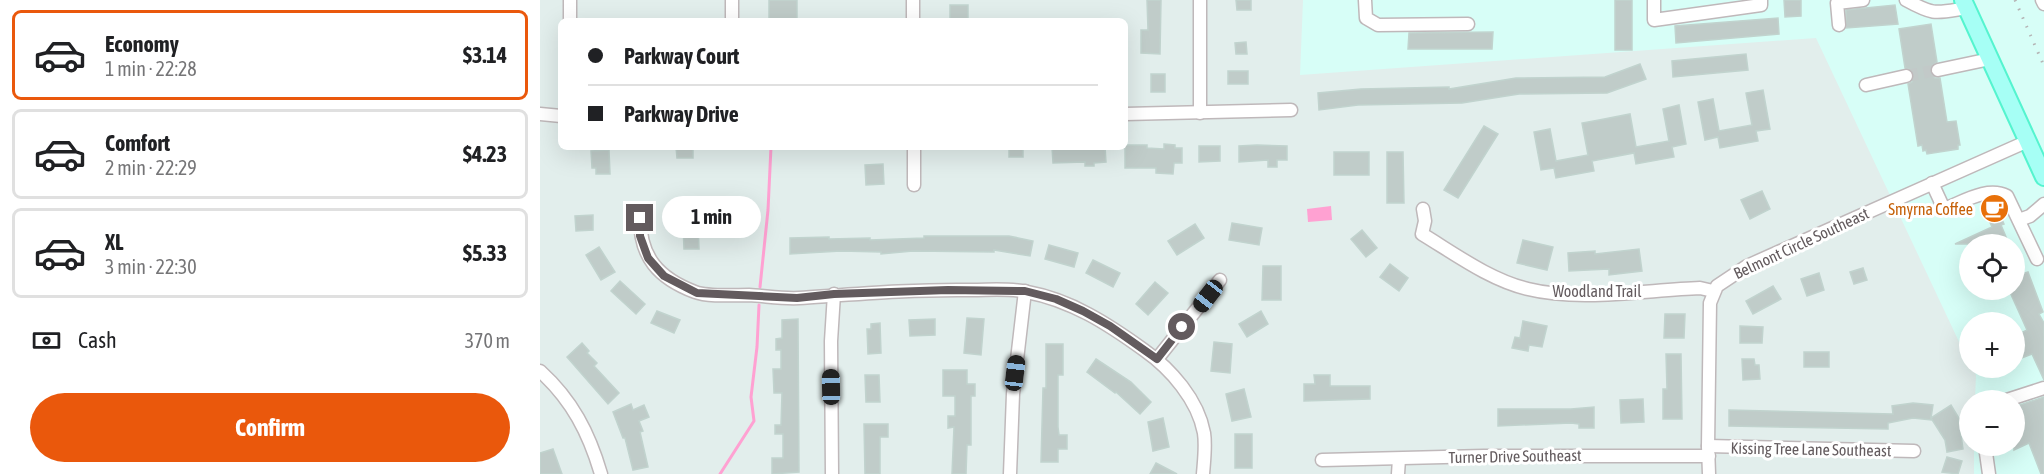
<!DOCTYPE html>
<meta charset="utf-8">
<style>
:root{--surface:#fff;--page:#f2f2f2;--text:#202124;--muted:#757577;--line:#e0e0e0;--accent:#ea580c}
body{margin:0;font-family:"Asap Condensed",sans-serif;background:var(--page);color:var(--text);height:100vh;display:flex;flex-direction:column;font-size:22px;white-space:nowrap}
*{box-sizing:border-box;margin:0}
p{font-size:20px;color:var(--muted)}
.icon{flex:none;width:33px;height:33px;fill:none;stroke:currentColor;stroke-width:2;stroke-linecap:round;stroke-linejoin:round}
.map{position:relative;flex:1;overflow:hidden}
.details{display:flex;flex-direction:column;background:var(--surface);width:540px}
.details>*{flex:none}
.banner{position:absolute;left:18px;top:18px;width:570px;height:132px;border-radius:9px;box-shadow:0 6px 24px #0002;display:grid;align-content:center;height:132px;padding:0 30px;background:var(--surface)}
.fabs{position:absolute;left:1419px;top:234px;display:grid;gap:12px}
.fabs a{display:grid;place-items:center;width:66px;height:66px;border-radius:50%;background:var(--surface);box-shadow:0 6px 24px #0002;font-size:30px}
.end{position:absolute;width:27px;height:27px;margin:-14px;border:8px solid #635b5e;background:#fff;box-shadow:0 0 0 3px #fff}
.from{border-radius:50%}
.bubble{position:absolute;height:42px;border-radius:21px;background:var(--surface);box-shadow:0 6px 24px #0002;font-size:20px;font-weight:700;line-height:42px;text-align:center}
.car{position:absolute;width:18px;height:36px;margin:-18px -9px;border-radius:8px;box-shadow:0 0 4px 2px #0007;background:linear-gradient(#222 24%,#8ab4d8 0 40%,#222 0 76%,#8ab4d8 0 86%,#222 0)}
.banner b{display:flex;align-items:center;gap:21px;height:57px;font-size:22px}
.banner b+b{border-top:2px solid var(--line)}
.banner i{width:15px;height:15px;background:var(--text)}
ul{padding:10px 0 0;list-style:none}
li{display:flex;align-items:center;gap:18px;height:90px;margin:0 12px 9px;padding:0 18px;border:3px solid var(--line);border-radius:9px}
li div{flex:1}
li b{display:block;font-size:22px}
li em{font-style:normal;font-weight:700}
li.active{border-color:var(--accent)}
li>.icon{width:54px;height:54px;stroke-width:1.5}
.pay{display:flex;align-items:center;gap:15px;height:66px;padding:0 30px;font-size:22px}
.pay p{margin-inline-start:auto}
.primary-button{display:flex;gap:12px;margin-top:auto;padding:12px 30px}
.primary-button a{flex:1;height:69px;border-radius:36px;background:var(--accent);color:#fff;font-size:24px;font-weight:700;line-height:69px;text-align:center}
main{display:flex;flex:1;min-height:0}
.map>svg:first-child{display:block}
.commercial{fill:#d7fef7;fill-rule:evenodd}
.water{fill:#ffa1d2}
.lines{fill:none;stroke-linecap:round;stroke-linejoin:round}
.stream{stroke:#ffa1d2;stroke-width:3}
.building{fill:#c0ccc9;stroke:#c1d3ce;stroke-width:1.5}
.minor-tunnel{stroke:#c2c9c8;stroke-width:12;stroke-dasharray:12 6;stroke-linecap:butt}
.minor-casing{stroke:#bfb8ba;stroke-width:15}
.major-casing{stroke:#55f4cf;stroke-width:20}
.minor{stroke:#fff;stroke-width:12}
.major{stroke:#a6fff5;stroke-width:16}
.rail{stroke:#b5b4b5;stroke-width:3;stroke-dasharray:1.5 8;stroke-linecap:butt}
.route{stroke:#635b5e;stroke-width:8}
.labels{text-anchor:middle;stroke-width:6;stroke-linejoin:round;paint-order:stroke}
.food-label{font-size:16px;fill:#c56008;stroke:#fff;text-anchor:end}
.street-label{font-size:16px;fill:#635b5e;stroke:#fff}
</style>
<main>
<section class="details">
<ul>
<li class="active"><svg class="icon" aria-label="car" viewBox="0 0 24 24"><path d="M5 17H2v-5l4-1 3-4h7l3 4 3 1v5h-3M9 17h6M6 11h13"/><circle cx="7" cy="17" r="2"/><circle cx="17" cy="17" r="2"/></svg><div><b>Economy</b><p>1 min · 22:28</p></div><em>$3.14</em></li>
<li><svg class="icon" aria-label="car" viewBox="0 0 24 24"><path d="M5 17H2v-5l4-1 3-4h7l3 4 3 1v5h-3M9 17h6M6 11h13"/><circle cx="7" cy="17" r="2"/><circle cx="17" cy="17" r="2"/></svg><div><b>Comfort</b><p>2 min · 22:29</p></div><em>$4.23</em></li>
<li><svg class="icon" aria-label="car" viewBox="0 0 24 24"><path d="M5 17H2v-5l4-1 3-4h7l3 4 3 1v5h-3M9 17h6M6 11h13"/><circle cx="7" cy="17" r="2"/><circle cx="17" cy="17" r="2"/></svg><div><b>XL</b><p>3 min · 22:30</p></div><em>$5.33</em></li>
</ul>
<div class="pay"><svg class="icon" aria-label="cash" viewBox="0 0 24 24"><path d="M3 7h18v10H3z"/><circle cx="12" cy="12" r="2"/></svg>Cash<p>370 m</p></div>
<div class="primary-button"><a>Confirm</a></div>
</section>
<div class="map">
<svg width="1504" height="474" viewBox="0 0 1504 474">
<rect width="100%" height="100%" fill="#e2eeec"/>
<!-- commercial -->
<path class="commercial" d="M763 0H1504V474H1434V446H1474V400H1435L1436 375 1432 368H1474V322H1430L1429 363 1276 38 760 75ZM1430 244H1474V290H1430Z"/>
<!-- water -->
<path class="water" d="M791 206 792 220 768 222 767 209Z"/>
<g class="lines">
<!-- stream -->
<g class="stream">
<path d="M220 287 228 210 231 147"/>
<path d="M180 474 214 421 211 397 217 347 219 305"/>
</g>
</g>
<!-- building -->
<g class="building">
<rect x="229" y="0" width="28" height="19"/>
<path d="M607 0H621L620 54 601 53V30H608Z"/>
<path d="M696 0H711V10H697Z"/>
<rect x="1075" y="0" width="17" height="50"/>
<path d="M1244 0H1261V16L1245 17Z"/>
<rect x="410" y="5" width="18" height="16"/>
<path d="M1355 5 1358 24 1306 28V10Z"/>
<path d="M1238 18 1239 34 1136 43 1135 26Z"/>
<path d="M1391 24 1397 62 1390 67V72L1395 78H1400L1407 122 1416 121 1420 145H1418V149L1387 154 1386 150 1383 151 1382 145 1378 146 1368 84 1372 82 1374 75 1372 70 1365 68 1359 29Z"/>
<path d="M953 32 952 49H868L869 33Z"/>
<path d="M706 42 707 54H696L695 43Z"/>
<path d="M1206 54 1208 70 1133 77 1132 61Z"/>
<path d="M1100 64 1106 79 1067 93 979 94 922 103 818 105 779 110 778 93 821 89 909 87V89L976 78 1065 77Z"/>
<rect x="688" y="71" width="20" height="13"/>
<rect x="611" y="74" width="14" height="18"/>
<path d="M1223 90 1230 129 1216 131 1218 141 1180 148 1178 137 1165 140 1158 102 1173 99 1179 131 1212 125 1206 93Z"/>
<path d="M1139 105 1146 144 1132 147 1134 157 1096 164 1094 153 1052 161 1054 171 1016 178 1014 168 1001 170 994 132 1010 129 1016 161 1048 155 1042 123 1059 120 1090 114 1096 147 1129 141 1123 109Z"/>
<path d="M944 126 958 134 918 198 904 190Z"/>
<path d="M624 144 635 145V148H642V163H634L633 174 616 173V168H585V145H607V148L624 149Z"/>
<path d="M717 145 747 146V160H737V167H728V160L699 162V146Z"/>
<path d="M659 146H680V161L659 162Z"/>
<path d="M136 147H153V158H137Z"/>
<path d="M469 147 483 148V157H469Z"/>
<path d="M512 147 534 149 565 147 566 162 554 163V166H545V162L513 163Z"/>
<path d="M69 150 70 174H56V168H52L51 151Z"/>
<rect x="794" y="152" width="35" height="23"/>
<path d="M847 152H863L864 203H847Z"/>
<path d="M343 164 344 184 326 185 325 165Z"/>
<path d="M1222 191 1230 209 1210 219 1201 200Z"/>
<path d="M1450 201H1454L1464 224 1461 225 1469 244H1415L1452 227 1442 205Z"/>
<path d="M53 215V230L36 231 35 216Z"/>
<path d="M158 223 159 249H144L143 224Z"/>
<path d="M692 223 722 228 719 245 689 240Z"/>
<path d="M655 224 664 238 637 255 628 241Z"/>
<path d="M822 230 837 248 826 257 811 239Z"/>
<path d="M384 236H469L493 241 490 256 454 250V252L373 251 341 254V252L301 251 250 254V238L289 237V239L330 238V240L384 238Z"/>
<path d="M983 240 1013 247 1007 270 977 263Z"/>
<path d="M509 245 538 253 534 267 505 259Z"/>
<path d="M59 247 75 272 61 280 46 255Z"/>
<path d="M1099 249 1102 271 1069 275V269L1029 271 1028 253 1055 251V254Z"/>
<path d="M1474 258 1482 274 1488 272 1503 312 1499 314 1504 323V380L1492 354 1479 359 1476 350 1485 346 1479 334 1487 330 1469 290H1474Z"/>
<path d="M553 260 580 273 573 287 546 273Z"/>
<path d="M850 264 868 278 859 291 840 277Z"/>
<path d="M723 266H741V300H722Z"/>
<path d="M1323 268 1327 280 1314 284 1310 272Z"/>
<path d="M1279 273 1284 290 1267 296 1261 279Z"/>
<path d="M80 281 105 304 96 314 71 291Z"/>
<path d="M615 282 628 293 608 315 596 304Z"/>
<path d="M1233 286 1241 299 1213 314 1206 301Z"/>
<path d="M117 311 140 320 134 333 111 323Z"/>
<path d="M721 311 728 324 707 337 699 324Z"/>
<path d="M1125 314H1145L1144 338H1124Z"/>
<path d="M427 318 444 319 441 355 424 353Z"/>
<path d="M258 319 259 472 232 474V458H243V434H235V425H241L242 393H234L233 369H241V350H236V339L242 338V320Z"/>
<path d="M395 319V335L370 336 369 320Z"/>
<path d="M983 321 1007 326 1002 347 989 345 988 351 972 348 975 337 980 338Z"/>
<path d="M340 323 341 353 328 354 327 329H331V324Z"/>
<path d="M1200 326 1223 327 1222 343H1200Z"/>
<path d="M674 342 692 344 690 373 671 371Z"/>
<path d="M42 343 49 351 47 353 57 363 54 366 79 393 68 404 27 357Z"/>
<path d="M506 344H523V375H518V427L519 435H527V449H518V462H501L503 388H506Z"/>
<rect x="1264" y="352" width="25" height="15"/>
<path d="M1126 354H1141L1142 419H1123V389H1127Z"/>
<path d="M556 359 591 382 611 402 600 414 576 392 575 393 547 372Z"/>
<path d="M1202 359H1214L1215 365H1219L1220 379 1203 380Z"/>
<path d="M403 370H427V384H435V396H431V445H427L426 474H412L414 427 408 428V416H415V396H403Z"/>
<path d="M325 375H339L340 402H326Z"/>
<path d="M774 375H790V386H830V399L764 401V384H775Z"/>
<path d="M704 389 711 417 692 421 686 394Z"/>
<path d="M1504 397V474H1501L1489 443 1474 450V407Z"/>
<path d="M1103 399 1104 422 1081 423 1080 400Z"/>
<path d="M1373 403 1393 405 1391 418 1411 405 1420 420 1419 421 1423 449 1407 452 1405 440 1391 418V420L1373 418 1348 423V429L1189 426V410L1353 414 1352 406Z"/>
<path d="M91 404 93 410 104 405 109 417 99 421 103 431 100 432 108 467 93 470 85 438H83L73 412Z"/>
<path d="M1054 407V428H1039V424L1031 423 958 426V409H1031Z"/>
<path d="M623 418 629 447 613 451 608 422Z"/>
<path d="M324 424H348V437H340V474H325Z"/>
<rect x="695" y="434" width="17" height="34"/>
<path d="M13 449 22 474H0V453Z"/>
<path d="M1407 457 1422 461 1418 474 1402 472Z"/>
<path d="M616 463 637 474H610Z"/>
</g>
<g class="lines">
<!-- minor-tunnel -->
<path class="minor-tunnel" d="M1366 76 1398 70"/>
<defs>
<g id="minor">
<path d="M192 0V21"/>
<path d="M373 0V21"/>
<path d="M660 0V113"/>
<path d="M825 0 826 18 838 25 928 24"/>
<path d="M1114 0V20L1221 5V0"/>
<path d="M1366 0C1395 16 1396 13 1427 8"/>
<path d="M1502 0 1504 4"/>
<path d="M30 21V0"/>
<path d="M1299 25 1297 3 1323 0"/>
<path d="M1398 70 1450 59"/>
<path d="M1326 85 1366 76"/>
<path d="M0 114 21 116"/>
<path d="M585 114 751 110"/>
<path d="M1392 183 1404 209C1423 202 1447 186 1467 196L1497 259"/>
<path d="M374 185V147"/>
<path d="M883 209 885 221 882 234C915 254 950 280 988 289 1040 302 1106 290 1160 288L1173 291"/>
<path d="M100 218C100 257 118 278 155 292 168 297 194 295 209 295 226 296 243 299 259 298 317 294 374 289 432 290 450 290 470 288 487 292 531 300 568 324 604 350 631 369 658 400 664 433 666 446 664 461 663 474"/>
<path d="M1479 220 1490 216 1504 204"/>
<path d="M617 359 680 280"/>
<path d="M0 371C32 400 49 433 61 474"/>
<path d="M1467 400 1504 388"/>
<path d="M1168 446 1374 451"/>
<path d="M1445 446 1449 474"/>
<path d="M782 460 944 456H1169"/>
<path d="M292 474 291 341 294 294"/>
<path d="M470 474 473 394 485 291"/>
<path d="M858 474 859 459"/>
<path d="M1169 474 1168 446 1170 303 1177 286 1207 266 1488 141"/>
</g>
<path id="major" d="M1423 0 1504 177"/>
</defs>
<!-- minor casing -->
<use href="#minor" class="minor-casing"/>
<!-- major casing -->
<use href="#major" class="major-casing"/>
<!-- minor -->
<use href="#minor" class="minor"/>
<!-- major -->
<use href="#major" class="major"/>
<!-- rail -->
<path class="rail" d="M1475 0 1504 66"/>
</g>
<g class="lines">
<!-- route -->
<path class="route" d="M100 218V236L108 258 124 276 157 293 257 298 294 294 408 290 485 291 516 299 543 311 570 326 617 359 642 327"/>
</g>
<!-- icons -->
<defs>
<symbol id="cafe-disc" viewBox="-11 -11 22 22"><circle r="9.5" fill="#e8710a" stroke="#fff"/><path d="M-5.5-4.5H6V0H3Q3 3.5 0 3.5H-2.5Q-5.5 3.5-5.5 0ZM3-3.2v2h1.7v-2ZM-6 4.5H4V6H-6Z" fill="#fff"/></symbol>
</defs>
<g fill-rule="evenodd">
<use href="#cafe-disc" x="1438" y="192" width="33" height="33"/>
</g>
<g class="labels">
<!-- food labels -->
<g class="food-label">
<text x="1433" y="215">Smyrna Coffee</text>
</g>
<!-- street labels -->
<g class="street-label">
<text transform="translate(1261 243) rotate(-25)" y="6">Belmont Circle Southeast</text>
<text x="1057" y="297">Woodland Trail</text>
<text transform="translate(1271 449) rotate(1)" y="6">Kissing Tree Lane Southeast</text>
<text transform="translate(975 456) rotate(-1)" y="6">Turner Drive Southeast</text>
</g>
</g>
</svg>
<div class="fabs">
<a><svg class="icon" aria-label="locate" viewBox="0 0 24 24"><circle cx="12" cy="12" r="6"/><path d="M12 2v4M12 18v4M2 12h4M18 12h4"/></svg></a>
<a>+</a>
<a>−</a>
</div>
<i class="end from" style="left:642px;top:327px"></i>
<i class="end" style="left:100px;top:218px"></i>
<div class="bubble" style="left:122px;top:196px;width:99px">1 min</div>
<i class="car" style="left:668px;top:296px;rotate:218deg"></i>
<i class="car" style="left:475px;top:373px;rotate:7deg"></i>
<i class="car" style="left:291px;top:387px;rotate:359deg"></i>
<div class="banner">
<b><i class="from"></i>Parkway Court</b>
<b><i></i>Parkway Drive</b>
</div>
</div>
</main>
